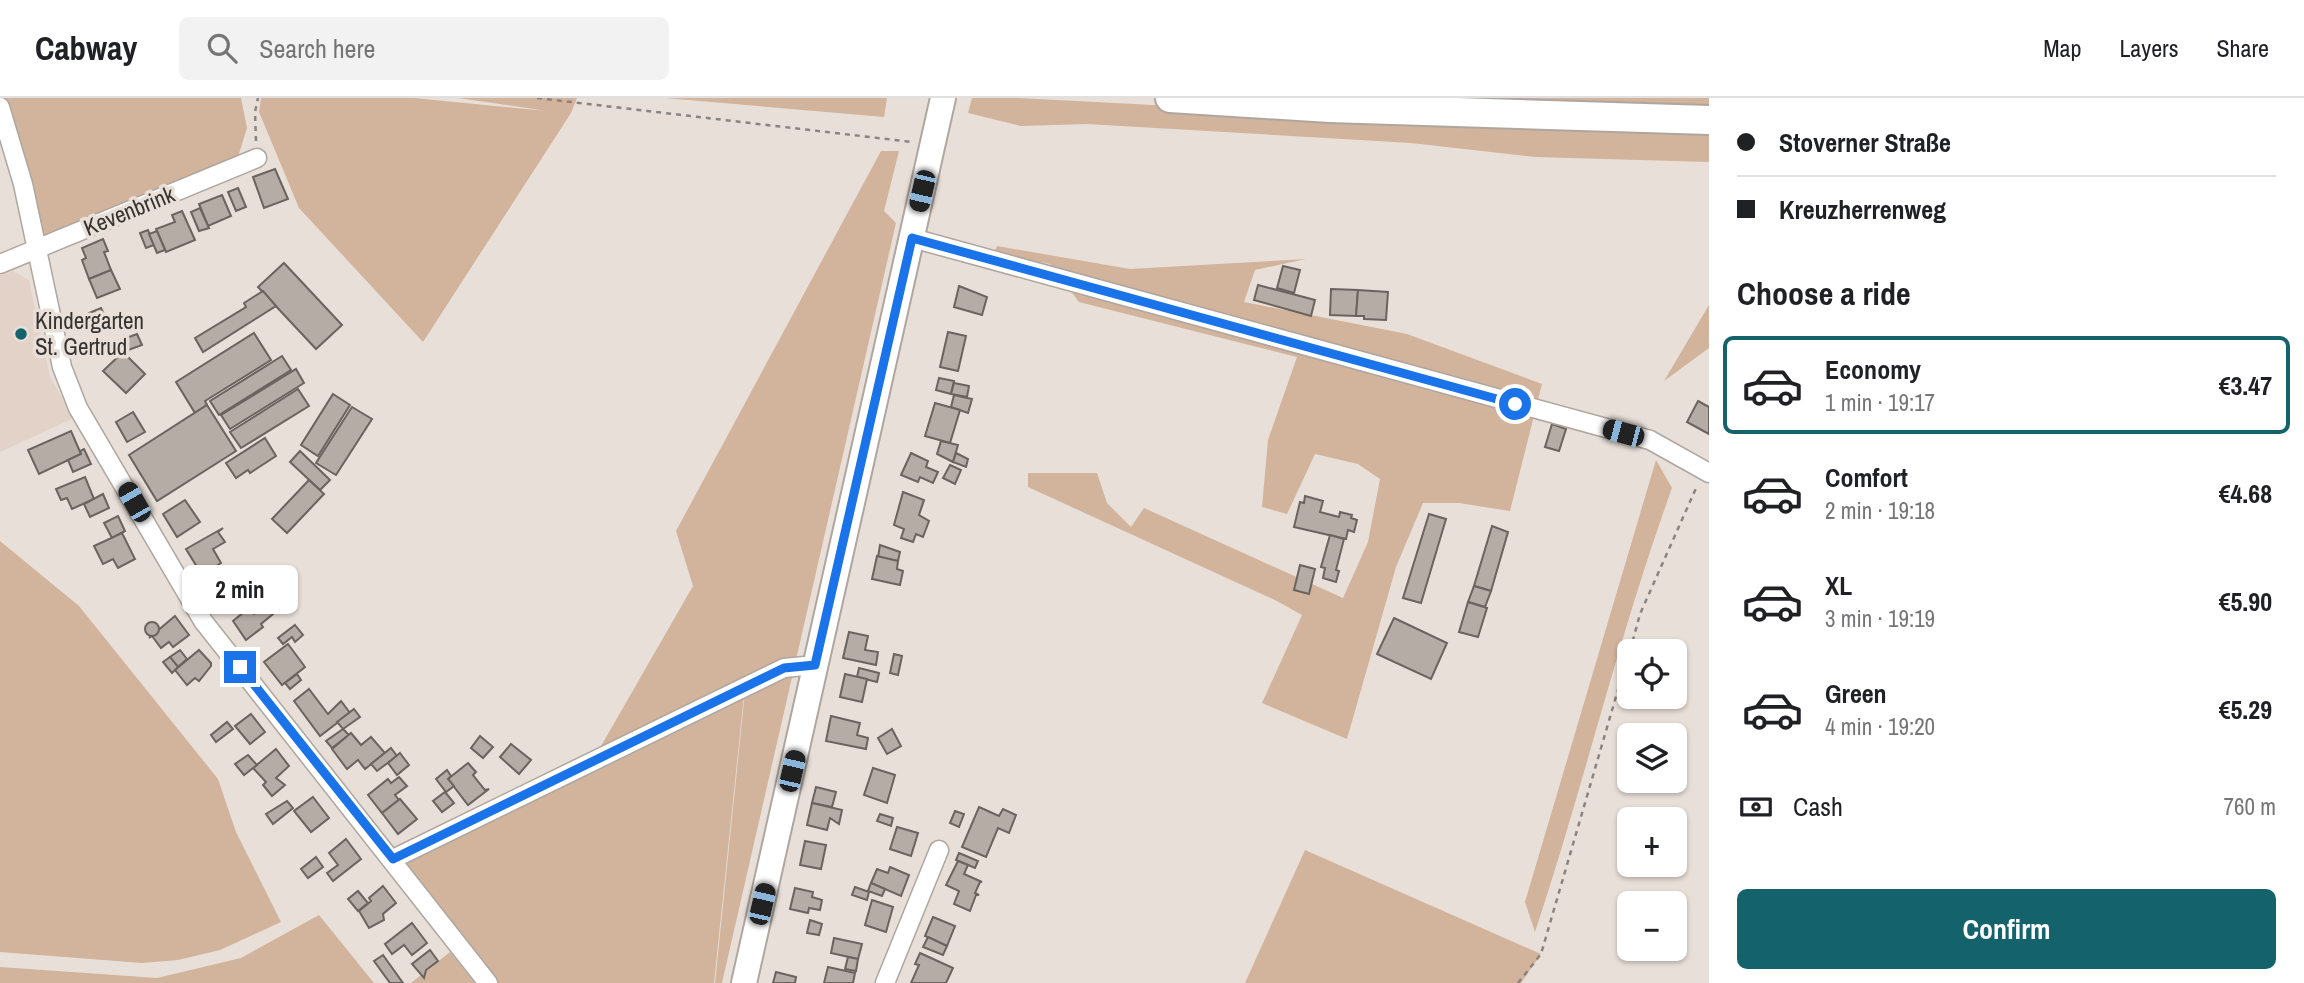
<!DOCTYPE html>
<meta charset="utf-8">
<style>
:root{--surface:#fff;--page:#f2f2f2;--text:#202124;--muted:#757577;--line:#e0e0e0;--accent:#14626c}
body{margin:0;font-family:"Archivo Narrow",sans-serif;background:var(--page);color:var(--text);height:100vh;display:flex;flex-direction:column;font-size:26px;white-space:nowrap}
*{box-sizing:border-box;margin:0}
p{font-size:23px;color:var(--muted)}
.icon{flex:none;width:38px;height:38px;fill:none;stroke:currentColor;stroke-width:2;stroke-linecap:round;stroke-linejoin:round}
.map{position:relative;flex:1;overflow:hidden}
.panel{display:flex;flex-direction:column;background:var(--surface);width:595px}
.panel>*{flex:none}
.top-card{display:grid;align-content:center;height:154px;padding:0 28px;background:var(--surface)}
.fabs{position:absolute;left:1617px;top:541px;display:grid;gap:14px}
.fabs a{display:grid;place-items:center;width:70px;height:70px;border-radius:10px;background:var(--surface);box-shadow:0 2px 5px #0004;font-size:35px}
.end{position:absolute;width:32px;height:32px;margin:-16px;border:9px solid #1a73e8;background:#fff;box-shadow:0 0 0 4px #fff}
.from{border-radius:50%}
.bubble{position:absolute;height:49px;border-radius:10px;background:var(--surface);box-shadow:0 2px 5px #0004;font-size:23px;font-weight:700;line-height:49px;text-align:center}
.car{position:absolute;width:21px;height:42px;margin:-21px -10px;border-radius:9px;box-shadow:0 0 5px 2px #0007;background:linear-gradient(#222 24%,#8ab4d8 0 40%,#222 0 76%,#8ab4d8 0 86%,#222 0)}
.top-card b{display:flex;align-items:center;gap:24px;height:66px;font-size:26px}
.top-card b+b{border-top:2px solid var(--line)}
.top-card i{width:18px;height:18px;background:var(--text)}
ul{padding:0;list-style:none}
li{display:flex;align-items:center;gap:21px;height:98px;margin:0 14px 10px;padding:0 14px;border:4px solid transparent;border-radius:10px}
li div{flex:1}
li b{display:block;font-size:26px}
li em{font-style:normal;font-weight:700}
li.active{border-color:var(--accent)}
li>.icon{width:63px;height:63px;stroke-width:1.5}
h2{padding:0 28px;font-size:32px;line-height:84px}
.pay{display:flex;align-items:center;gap:18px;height:77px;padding:0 28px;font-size:26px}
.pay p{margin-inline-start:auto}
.primary-button{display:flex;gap:14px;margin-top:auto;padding:14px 28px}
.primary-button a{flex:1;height:80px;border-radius:10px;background:var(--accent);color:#fff;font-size:28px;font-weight:700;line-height:80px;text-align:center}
header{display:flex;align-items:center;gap:42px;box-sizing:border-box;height:98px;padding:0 35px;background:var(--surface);border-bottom:2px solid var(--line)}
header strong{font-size:33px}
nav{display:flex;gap:38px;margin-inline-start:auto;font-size:24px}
.search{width:490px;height:63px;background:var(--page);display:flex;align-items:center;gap:18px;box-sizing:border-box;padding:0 24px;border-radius:10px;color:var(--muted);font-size:26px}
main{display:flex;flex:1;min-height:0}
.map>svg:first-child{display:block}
.built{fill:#e2d2c7}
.green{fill:#d2b39c}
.building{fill:#b5aca6;stroke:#6b635d;stroke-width:2}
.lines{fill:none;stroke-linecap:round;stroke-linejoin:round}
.minor-casing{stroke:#aea69f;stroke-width:21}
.secondary-casing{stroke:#aea69f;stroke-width:28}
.trunk-casing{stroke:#aea69f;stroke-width:32}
.path{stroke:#8a8480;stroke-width:2.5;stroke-dasharray:5 5;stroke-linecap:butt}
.minor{stroke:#fff;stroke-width:18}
.secondary{stroke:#fff;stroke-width:24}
.trunk{stroke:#fff;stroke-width:28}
.route{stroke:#1a73e8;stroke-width:9}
.poi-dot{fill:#14626c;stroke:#e8dfd8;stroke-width:2.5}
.labels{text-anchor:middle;stroke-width:7;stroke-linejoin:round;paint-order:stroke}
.street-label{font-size:23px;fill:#35322f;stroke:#e8dfd8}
.poi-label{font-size:23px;fill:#35322f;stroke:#e8dfd8;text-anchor:start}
</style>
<header>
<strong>Cabway</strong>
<div class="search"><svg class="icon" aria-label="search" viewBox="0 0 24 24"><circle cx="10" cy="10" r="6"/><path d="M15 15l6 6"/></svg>Search here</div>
<nav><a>Map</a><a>Layers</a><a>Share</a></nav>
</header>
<main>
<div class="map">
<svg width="1709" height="885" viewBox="0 0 1709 885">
<rect width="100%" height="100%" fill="#e8dfd8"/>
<!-- built -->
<path class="built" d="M13 173 29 182 50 279 74 320 0 354V178Z"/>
<!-- green -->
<g class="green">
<path d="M0 0H241L247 30 237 62 43 144Z"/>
<path d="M261 0H414L547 13 458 0H577L571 15 423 244 299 110 259 14Z"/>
<path d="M665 0H887L884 19Z"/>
<path d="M972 0H1019L1518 26 1709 29V64L1536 59 1411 45 1087 26 1021 28 968 15Z"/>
<path d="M1514 0H1709V7L1592 5Z"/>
<path d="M881 53H899L884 113 896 125 722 885H715L746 584 597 655 693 488 676 433Z"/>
<path d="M997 148 1130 171 1306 161 1255 172 1244 204 1407 236 1542 286 1510 413 1459 405H1423L1396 469 1347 641 1262 605 1302 517 1275 502 1028 389V375H1097L1107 405 1131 429 1144 410 1343 500 1368 444 1380 381 1358 366 1315 356 1287 416 1262 409 1268 342 1297 259 1079 204 1050 166 994 155Z"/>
<path d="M1709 207V250L1664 283Z"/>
<path d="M1656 362 1672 390C1619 536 1584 687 1535 834L1525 804Z"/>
<path d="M0 443 79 508 218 681 236 734 281 824 220 852 178 862 142 865 0 854Z"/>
<path d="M744 597 714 885H497L402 766Z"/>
<path d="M1305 752 1541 856 1521 885H1245Z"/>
<path d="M319 817 374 885H0V869L157 880 241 860Z"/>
<path d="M450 854 475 885H411Z"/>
</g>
<!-- building -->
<g class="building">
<path d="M275 71 288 101 264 110 253 79Z"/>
<path d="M238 90 246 109 236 113 228 94Z"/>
<path d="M222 97 231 118 208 128 199 106Z"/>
<path d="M200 110 209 130 199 133 191 114Z"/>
<path d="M182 113 195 142 166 154 156 131 175 124 172 117Z"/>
<path d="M148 132 154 147 146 150 140 135Z"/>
<path d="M157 133 165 152 157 155 149 136Z"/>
<path d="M103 141 108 153 104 154 111 172 89 181 82 162 86 160 82 150Z"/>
<path d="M284 165 342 227 316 251 258 189Z"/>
<path d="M1283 168 1300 172 1294 195 1277 190Z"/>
<path d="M111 172 120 191 97 200 89 181Z"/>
<path d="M1258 187 1315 202 1311 218 1254 202Z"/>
<path d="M959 188 987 199 982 217 954 209Z"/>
<path d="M1331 191 1358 192 1356 218 1330 217Z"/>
<path d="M1358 192 1388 194 1386 222 1364 221V218H1356Z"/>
<path d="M263 193 276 208 203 254 195 240 246 209 244 205Z"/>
<path d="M101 210 108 225 95 230 89 215Z"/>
<path d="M948 234 966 238 958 273 940 269Z"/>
<path d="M254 235 271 262 205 303 207 307 195 315 176 284Z"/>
<path d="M137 236 142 247 123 254 118 243Z"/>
<path d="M123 254 145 276 126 295 103 273Z"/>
<path d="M282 258 291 272 219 317 210 303Z"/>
<path d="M296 271 304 285 230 331 221 317Z"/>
<path d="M939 280 954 283 951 296 936 292Z"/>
<path d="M954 285 969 288 967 299 951 296Z"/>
<path d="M298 291 309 308 241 350 230 334Z"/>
<path d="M333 296 350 307 318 358 301 347Z"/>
<path d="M954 297 972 301 968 315 951 309Z"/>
<path d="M1698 303 1709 309V336L1687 324Z"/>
<path d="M935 305 960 312 950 345 925 338Z"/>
<path d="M207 307 236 353 157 403 129 357Z"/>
<path d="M352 309 372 321 336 377 316 365Z"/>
<path d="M133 314 145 334 127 344 116 324Z"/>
<path d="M1552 326 1566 331 1559 353 1545 349Z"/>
<path d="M71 333 81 356 39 376 28 352Z"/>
<path d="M265 340 276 358 250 375 248 372 236 380 226 365Z"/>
<path d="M941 343 958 347 953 364 937 356Z"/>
<path d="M84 351 91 366 73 374 68 362 81 356 80 353Z"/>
<path d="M300 353 330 382 320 392 290 364Z"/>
<path d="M911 355 928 363 926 369 938 374 933 385 920 379 918 384 901 377Z"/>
<path d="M956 355 968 361 966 369 953 364Z"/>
<path d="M950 367 961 372 955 386 943 380Z"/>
<path d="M85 379 94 401 72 411 67 400 61 402 56 391Z"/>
<path d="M309 382 324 396 287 435 272 421Z"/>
<path d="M903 394 924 402 919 417 929 423 923 439 916 436 913 444 901 440 904 431 894 427Z"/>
<path d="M103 396 109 410 90 419 84 406Z"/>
<path d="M1305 398 1323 403 1320 414 1339 419 1340 414 1352 417 1351 420 1357 422 1354 434 1348 432 1346 441 1294 429 1300 404 1304 405Z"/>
<path d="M185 402 200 424 177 439 163 416Z"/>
<path d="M1429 416 1446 421 1421 505 1403 500Z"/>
<path d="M118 418 125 433 112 440 104 425Z"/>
<path d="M1492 428 1508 434 1491 493 1474 488Z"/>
<path d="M223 430 218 434 225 444 213 451 221 465 202 477 186 451Z"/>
<path d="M122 435 135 461 118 470 113 461 103 466 94 448Z"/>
<path d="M1330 437 1344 441 1336 472 1339 473 1336 484 1323 480 1325 470 1321 469Z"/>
<path d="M880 447 900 454 898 463 878 459Z"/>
<path d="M877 458 898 463 897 471 903 473 900 487 872 481Z"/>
<path d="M219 467 232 489 221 500 205 475Z"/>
<path d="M1300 467 1315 471 1309 496 1294 492Z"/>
<path d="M263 477 274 486 264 497 253 487Z"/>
<path d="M1474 488 1491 493 1485 509 1468 504Z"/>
<path d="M1468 504 1487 510 1478 539 1459 534Z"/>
<path d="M266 507 273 516 261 526 263 529 246 542 233 523 249 510 254 516Z"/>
<path d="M175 518 189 537 173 549 169 544 161 550 152 538 149 540Z"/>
<path d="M1394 520 1447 545 1431 581 1377 556Z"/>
<circle cx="152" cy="531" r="7"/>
<path d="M295 527 303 537 295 544 292 539 283 546 278 540Z"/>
<path d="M849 534 868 538 865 552 878 554 876 567 843 560Z"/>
<path d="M288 546 305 569 282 587 264 564Z"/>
<path d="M180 552 187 561 178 569 170 559Z"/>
<path d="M199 552 211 565V568L199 583 195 580 187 587 175 572Z"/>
<path d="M894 556 902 558 898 577 890 575Z"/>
<path d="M170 559 178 569 172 575 163 564Z"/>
<path d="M859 570 879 575 877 584 857 579Z"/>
<path d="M297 576 301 582 290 591 285 585Z"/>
<path d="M845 576 867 581 862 604 840 599Z"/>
<path d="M309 591 328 616 341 603 350 615 320 638 294 603Z"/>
<path d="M354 611 360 619 343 631 337 624Z"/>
<path d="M251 616 265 634 250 646 235 628Z"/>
<path d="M831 618 860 625 857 637 868 640 866 651 826 643Z"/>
<path d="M227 624 233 631 216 644 211 637Z"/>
<path d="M343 631 349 637 332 650 326 643Z"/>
<path d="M892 631 901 648 887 656 878 640Z"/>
<path d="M351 635 361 647 371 639 385 655 365 671 358 662 347 671 332 651Z"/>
<path d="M480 638 493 649 483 660 471 650Z"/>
<path d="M511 646 531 662 519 676 500 659Z"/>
<path d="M391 650 397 658 377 673 371 666Z"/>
<path d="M276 651 289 668 276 680 285 687 272 698 263 687 266 684 253 670Z"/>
<path d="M400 655 409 667 397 677 388 665Z"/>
<path d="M248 657 257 667 244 677 235 666Z"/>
<path d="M468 665 476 674 473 677 485 692 489 691 468 707 448 681Z"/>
<path d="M873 670 895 677 887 705 864 697Z"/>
<path d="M447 672 451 678 448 681 454 688 446 694 436 681Z"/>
<path d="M399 679 407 688 395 697 399 702 382 715 368 697 388 681 391 685Z"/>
<path d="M816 689 836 694 832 709 812 705Z"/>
<path d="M445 694 454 705 442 714 433 703Z"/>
<path d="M313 699 329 720 311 734 294 713Z"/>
<path d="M400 701 417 721 398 736 382 715Z"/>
<path d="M287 703 293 710 273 726 266 716Z"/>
<path d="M812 705 842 712 839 726 830 720 827 732 807 727Z"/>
<path d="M979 709 999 718 1003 711 1016 717 1009 735 998 730 986 759 962 749Z"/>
<path d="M955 713 964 716 959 729 950 725Z"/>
<path d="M880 716 893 720 891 728 877 723Z"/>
<path d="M897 729 918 735 911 758 890 751Z"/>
<path d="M346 741 361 761 333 783 327 775 338 767 329 755Z"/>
<path d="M805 743 826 747 821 771 800 767Z"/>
<path d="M959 755 978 763 975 770 956 762Z"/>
<path d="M316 759 323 769 308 780 301 771Z"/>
<path d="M958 763 968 767 964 776 982 784H980L975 795 979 797H976L970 813 954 806 959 793 946 787Z"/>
<path d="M890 769 909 777 901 798 871 785 877 771 888 775Z"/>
<path d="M871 785 885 791 882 798 868 793Z"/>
<path d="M383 788 396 805 383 816 384 822 369 830 359 813 371 803 369 800Z"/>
<path d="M855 789 869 794 867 802 852 797Z"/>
<path d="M795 790 813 794 812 799 822 802 820 812 809 810 808 815 790 811Z"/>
<path d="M358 793 368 805 358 813 348 801Z"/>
<path d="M872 802 893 809 886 834 865 827Z"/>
<path d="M933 819 955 828 947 848 925 838Z"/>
<path d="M810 822 822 826 819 837 807 835Z"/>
<path d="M412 825 427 845 412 857 404 847 392 856 385 846Z"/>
<path d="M928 839 947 848 943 857 923 849Z"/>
<path d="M834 840 862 846 858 861 831 855Z"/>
<path d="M430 852 438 863 426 872 424 880 412 866Z"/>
<path d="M920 855 953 870 946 885H911L919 867 915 866Z"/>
<path d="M383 857 403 885H390L374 863Z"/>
<path d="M848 859 858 861 856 873 845 871Z"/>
<path d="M828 869 855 875 853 885H824Z"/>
<path d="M776 874 796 879 795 885H773Z"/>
</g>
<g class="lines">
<defs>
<g id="minor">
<path d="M0 9 23 86 62 269 78 310 203 523 488 885"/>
<path d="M912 140 1650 342 1709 375"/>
<path d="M0 166 257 60"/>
<path d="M393 761 784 570 815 567"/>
<path d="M885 885 939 752"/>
</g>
<path id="secondary" d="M744 885 943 0"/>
<path id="trunk" d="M1170 0 1330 10 1709 22"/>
</defs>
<!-- minor casing -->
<use href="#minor" class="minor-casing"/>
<!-- secondary casing -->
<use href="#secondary" class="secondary-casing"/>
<!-- trunk casing -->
<use href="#trunk" class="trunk-casing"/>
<!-- path -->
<g class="path">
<path d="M537 0 912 44"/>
<path d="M256 43 255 14 258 0"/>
<path d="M1630 553 1640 516 1697 388"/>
<path d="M1518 885 1541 856 1629 554"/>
</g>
<!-- minor -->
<use href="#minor" class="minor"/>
<!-- secondary -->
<use href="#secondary" class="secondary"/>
<!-- trunk -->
<use href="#trunk" class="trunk"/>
</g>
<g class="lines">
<!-- route -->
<path class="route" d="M240 569 393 761 784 570 815 567 912 140 1515 306"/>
</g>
<!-- markers -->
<circle class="poi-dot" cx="21" cy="236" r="7"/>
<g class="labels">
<!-- street labels -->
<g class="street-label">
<text transform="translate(129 113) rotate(-22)" y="8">Kevenbrink</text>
</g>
<!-- poi labels -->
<g class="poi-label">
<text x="35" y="231">Kindergarten<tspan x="35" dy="26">St. Gertrud</tspan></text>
</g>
</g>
</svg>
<div class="fabs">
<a><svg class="icon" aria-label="locate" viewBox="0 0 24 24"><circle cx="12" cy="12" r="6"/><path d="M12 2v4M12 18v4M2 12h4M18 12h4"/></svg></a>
<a><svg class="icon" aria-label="layers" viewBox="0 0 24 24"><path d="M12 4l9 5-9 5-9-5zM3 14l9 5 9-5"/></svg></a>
<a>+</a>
<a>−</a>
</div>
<i class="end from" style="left:1515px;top:306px"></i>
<i class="end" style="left:240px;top:569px"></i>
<div class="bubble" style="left:182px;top:467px;width:116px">2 min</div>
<i class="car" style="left:922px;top:93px;rotate:193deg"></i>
<i class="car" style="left:1623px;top:335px;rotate:285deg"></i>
<i class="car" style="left:134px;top:404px;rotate:330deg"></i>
<i class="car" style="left:792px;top:673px;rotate:13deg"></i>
<i class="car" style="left:762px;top:806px;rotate:13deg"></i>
</div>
<section class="panel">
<div class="top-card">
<b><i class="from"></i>Stoverner Straße</b>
<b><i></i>Kreuzherrenweg</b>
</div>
<h2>Choose a ride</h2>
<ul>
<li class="active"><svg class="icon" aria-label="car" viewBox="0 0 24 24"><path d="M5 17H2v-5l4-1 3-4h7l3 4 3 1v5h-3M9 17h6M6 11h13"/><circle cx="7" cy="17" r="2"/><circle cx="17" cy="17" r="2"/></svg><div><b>Economy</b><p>1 min · 19:17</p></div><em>€3.47</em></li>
<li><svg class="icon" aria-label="car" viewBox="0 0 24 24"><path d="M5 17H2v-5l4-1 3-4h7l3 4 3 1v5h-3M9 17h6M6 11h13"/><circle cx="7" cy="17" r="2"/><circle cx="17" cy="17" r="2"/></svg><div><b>Comfort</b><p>2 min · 19:18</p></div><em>€4.68</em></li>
<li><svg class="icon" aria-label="car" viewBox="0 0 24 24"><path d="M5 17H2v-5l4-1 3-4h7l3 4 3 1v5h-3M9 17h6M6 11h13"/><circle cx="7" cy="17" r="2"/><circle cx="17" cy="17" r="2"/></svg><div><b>XL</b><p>3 min · 19:19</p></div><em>€5.90</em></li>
<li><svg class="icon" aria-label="car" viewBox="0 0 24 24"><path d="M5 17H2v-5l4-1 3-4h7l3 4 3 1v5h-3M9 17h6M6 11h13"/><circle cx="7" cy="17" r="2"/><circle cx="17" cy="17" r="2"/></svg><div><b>Green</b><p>4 min · 19:20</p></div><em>€5.29</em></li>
</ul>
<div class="pay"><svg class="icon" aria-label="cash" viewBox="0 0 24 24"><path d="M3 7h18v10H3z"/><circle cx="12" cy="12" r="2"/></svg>Cash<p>760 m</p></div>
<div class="primary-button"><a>Confirm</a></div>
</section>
</main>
